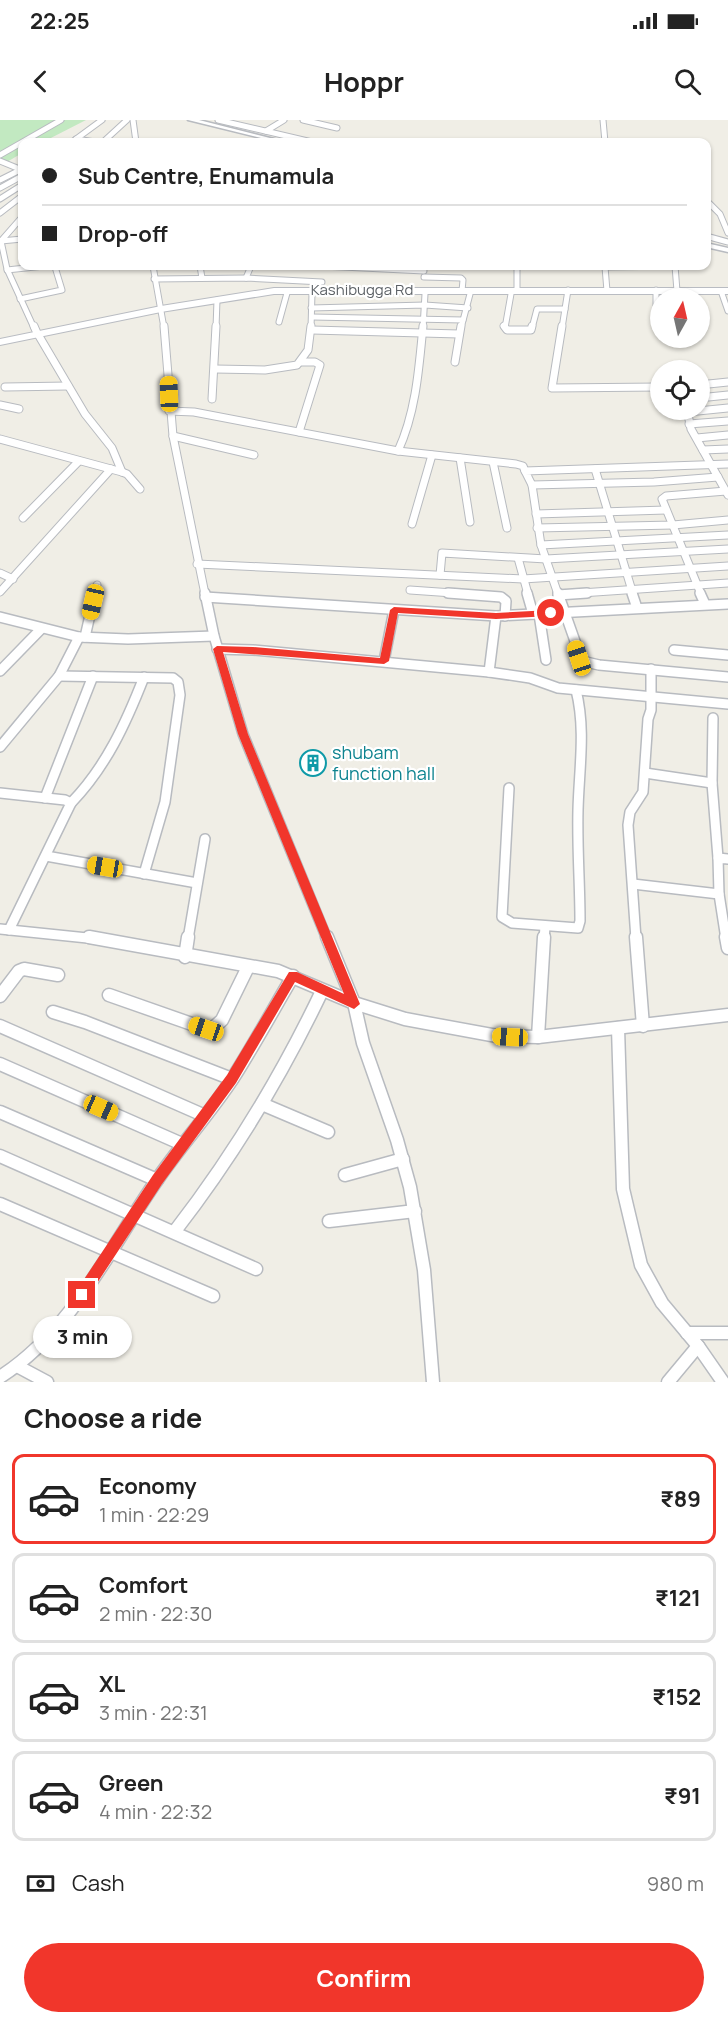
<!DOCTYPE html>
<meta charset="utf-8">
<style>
:root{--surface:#fff;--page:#f2f2f2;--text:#222;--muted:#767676;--line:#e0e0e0;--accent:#f1362b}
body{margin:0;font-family:Manrope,sans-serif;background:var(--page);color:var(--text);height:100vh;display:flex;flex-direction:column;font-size:22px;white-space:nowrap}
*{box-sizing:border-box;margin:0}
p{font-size:20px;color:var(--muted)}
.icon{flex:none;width:33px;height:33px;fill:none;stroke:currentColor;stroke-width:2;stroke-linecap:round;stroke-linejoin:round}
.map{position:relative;height:1262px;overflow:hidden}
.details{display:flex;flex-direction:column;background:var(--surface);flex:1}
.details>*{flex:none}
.hud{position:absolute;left:18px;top:18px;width:693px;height:132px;border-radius:12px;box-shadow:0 2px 4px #0004;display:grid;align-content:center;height:132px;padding:0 24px;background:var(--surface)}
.needle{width:39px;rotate:8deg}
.tools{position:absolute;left:650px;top:168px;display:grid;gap:12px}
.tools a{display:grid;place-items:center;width:60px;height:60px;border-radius:50%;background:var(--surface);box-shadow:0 2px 4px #0004;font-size:30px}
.end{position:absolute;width:27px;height:27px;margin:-14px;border:8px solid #f1362b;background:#fff;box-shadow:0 0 0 3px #fff}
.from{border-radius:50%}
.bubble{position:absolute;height:42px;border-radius:21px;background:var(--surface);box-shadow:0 2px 4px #0004;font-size:20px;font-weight:700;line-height:42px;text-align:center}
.car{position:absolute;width:18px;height:36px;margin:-18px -9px;border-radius:8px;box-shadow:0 0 4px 2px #0007;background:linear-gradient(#f5c518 24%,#345 0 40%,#f5c518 0 76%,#345 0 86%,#f5c518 0)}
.hud b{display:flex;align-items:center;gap:21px;height:57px;font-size:22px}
.hud b+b{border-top:2px solid var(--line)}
.hud i{width:15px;height:15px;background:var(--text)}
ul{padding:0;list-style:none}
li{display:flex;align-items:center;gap:18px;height:90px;margin:0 12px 9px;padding:0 12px;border:3px solid var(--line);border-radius:12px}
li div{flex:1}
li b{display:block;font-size:22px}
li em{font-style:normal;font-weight:700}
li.active{border-color:var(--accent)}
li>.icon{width:54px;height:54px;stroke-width:1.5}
h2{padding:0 24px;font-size:27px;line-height:72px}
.pay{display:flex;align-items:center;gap:15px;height:66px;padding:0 24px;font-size:22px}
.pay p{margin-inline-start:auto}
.primary-button{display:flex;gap:12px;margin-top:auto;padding:12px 24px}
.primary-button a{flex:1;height:69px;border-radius:36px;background:var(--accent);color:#fff;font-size:24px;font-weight:700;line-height:69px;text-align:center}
.status{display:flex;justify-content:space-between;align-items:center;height:42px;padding:0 30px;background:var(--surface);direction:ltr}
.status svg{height:16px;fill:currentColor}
header{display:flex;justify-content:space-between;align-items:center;height:78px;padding:0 24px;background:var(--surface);font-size:27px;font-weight:700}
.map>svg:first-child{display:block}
.green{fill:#c2e9c1}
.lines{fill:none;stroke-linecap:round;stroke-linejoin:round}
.minor-far3-casing{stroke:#b8bbc0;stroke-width:7}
.minor-far2-casing{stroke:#b8bbc0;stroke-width:9}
.minor-far1-casing{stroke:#b8bbc0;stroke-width:12}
.minor-casing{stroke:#b8bbc0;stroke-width:15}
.tertiary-casing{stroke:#b8bbc0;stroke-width:3}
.secondary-casing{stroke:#b9bcc2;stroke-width:2}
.minor-far3{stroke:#fff;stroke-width:5}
.minor-far2{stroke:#fff;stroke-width:7}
.minor-far1{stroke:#fff;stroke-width:9}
.minor{stroke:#fff;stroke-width:12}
.tertiary{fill:#fff;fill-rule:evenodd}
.secondary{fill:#fff;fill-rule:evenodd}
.route{fill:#f1362b}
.labels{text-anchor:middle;stroke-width:4.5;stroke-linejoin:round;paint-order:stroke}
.far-street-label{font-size:15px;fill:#5d6267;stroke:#fff}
.culture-label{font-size:18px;fill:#0d838f;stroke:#fff;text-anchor:start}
</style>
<div class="status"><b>22:25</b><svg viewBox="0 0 49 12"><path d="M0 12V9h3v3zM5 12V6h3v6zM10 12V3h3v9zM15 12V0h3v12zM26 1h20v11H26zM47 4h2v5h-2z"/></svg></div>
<header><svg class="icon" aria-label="back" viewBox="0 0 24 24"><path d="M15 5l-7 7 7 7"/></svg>Hoppr<svg class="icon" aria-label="search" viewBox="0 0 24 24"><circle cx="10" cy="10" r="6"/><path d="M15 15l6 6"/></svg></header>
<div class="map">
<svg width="728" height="1262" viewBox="0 0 728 1262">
<rect width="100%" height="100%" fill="#f0eee6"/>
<!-- green -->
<path class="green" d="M0 0H86L43 22H22V33L7 42 0 39Z"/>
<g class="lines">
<defs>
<g id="minor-far3">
<path d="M133 0 136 22"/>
<path d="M218 0 312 22"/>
<path d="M303 0 337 8"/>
<path d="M603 0 605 22"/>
<path d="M266 11 284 0"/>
<path d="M76 19 95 22"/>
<path d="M72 22 102 0"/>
<path d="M103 22 127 0"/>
<path d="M0 35 61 0"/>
<path d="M0 41 22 50"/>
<path d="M0 60 22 49"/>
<path d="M0 68 22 56"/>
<path d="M0 79 22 65"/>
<path d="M707 81 720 94 728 113"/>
<path d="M0 93 22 76"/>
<path d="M22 97 1 121 7 149 34 208"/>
<path d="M706 116 728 122"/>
<path d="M1 121 22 119"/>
<path d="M153 146 164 208"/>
<path d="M200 146 202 158"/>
<path d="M322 146 424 151"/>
<path d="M424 146H437"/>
<path d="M517 146H605"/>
<path d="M517 146V170"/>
<path d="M675 146 677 171"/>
<path d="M7 150 44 146"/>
<path d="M424 157 461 158 463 160 462 171"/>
<path d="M246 158 251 146"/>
<path d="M154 159 246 158 322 162"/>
<path d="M656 170V206"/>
<path d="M607 171 605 147 675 146"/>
<path d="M721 171 728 191"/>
<path d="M20 179 62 170 55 147 49 146"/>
<path d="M311 188 425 185 468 188"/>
<path d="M312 197 463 200"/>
<path d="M279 202 287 173"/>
<path d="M216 208 217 180"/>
<path d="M311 208 312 173"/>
<path d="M423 208 425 174"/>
<path d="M461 208 470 174"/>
<path d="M505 208 511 174"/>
<path d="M532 208 537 189H565"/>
<path d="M562 208 568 170"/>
</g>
<g id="minor-far2">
<path d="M34 206 37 213"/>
<path d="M164 206 173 316 205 474"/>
<path d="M504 206 507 210H531L532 206"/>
<path d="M562 206 552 268 660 267"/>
<path d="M312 210 459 214"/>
<path d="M39 216 85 294 112 328 122 352"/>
<path d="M455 242 461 206"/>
<path d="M215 249 265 250 297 245 308 230 311 206"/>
<path d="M699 265 728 262"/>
<path d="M5 267 68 266"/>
<path d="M699 278 728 275"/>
<path d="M212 279 216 206"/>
<path d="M0 285 19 289"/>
<path d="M687 290 691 309 728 375"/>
<path d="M169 291 194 292 398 331 516 344 523 346 525 351"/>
<path d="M688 292 728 288"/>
<path d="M689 304 728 301"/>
<path d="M299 312 320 245 315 242H301"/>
<path d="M173 316 254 335"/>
<path d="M697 318 728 315"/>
<path d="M0 319 122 352 127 354 140 369"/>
<path d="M703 330 728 329"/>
<path d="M398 331C416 292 419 248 423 206"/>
<path d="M460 338 470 402"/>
<path d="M493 342 507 408"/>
<path d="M595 349 633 474"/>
<path d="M532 365 654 362 718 357"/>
<path d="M536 394 666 390"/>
<path d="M23 398 79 341"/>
<path d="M412 404 432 335"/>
<path d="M537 408 673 405 728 400"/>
<path d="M541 425 728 415"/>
<path d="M518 438 528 474"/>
<path d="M197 444 523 459 728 446"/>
<path d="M0 453 13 459"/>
<path d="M440 455 442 433 546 439 728 429"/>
<path d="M410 470 467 474"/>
<path d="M0 472 111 349"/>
<path d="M95 474 97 465"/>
<path d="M558 474 541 425 532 365 525 351 728 344"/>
<path d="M566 474 728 463"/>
<path d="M701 474 662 379 666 376 726 371"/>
</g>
<g id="minor-far1">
<path d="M205 473 214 516 243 614 327 819"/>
<path d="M448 473 501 477 506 481 505 496"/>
<path d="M527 473 533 494"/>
<path d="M558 473 582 541 599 545 728 557"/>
<path d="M632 473 637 488"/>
<path d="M700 473 705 484"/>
<path d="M558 475 587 473"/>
<path d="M205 477 496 496 728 484"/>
<path d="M539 494 546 540"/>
<path d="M0 497 79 517 128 519 214 516"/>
<path d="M85 517 95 473"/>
<path d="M217 529 253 530 489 552 496 496"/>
<path d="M674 530 728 535"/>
<path d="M384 541 394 490"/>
<path d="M0 551 41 509"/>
<path d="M489 552 530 558 558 568 728 584"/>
<path d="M59 556 173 558 178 562 180 575 165 682 144 754"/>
<path d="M713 598 712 663 718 738"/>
<path d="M0 627 59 556 79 517"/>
<path d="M645 653 712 663"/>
<path d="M509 668 502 797 512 803 578 808 580 801C580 764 577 727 578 690 579 649 586 610 576 570"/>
<path d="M0 673 65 680 71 683 9 810"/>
<path d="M45 678 93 556"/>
<path d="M71 683C106 647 126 603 144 557"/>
<path d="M46 736 197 763"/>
<path d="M633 764 719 774 718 738 728 739"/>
<path d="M719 774 726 819"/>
<path d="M0 809 97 819"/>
<path d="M188 819 205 719"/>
<path d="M544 819 545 807"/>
<path d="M636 819 628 705 630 692 643 672 648 599 651 590V549"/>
</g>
<g id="minor">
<path d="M89 817 278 851 354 883 405 899 497 916 538 917 728 895"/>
<path d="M327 817 354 883 363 923 397 1020 410 1067 424 1150 433 1262"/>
<path d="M636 817 643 906"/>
<path d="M726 817 728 828"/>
<path d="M185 837 188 817"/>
<path d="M109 875 206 909H212L222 900 248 847"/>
<path d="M0 876 19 851 24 849 58 855"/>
<path d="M53 892 85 902 232 959"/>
<path d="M0 906 203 995"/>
<path d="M618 908 623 1069 641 1145 662 1183 698 1226 723 1262"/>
<path d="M538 917 544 817"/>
<path d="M0 944 182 1024"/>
<path d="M262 984 328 1012"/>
<path d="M0 992 157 1060"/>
<path d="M0 1036 256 1149"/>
<path d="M345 1055 403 1039"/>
<path d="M0 1084 213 1176"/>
<path d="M329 1101 415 1091"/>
<path d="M175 1111C233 1036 281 957 322 871"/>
<path d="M687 1213H728"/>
<path d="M17 1246 47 1262"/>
<path d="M0 1257C73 1210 109 1129 157 1060 181 1025 210 993 233 958 254 925 273 890 293 856"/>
<path d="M668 1262 698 1226"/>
</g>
<g id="tertiary">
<path d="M188 0H199L286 22H277Z"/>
<path d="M706 123 728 128V132L706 127Z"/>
</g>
<path id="secondary" d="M274 168H728V174H274L161 192 0 225V219L161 186Z"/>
</defs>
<!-- minor-far3 casing -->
<use href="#minor-far3" class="minor-far3-casing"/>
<!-- minor-far2 casing -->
<use href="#minor-far2" class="minor-far2-casing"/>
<!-- minor-far1 casing -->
<use href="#minor-far1" class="minor-far1-casing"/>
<!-- minor casing -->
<use href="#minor" class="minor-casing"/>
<!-- tertiary casing -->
<use href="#tertiary" class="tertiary-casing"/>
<!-- secondary casing -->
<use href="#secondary" class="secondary-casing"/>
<!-- minor-far3 -->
<use href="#minor-far3" class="minor-far3"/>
<!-- minor-far2 -->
<use href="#minor-far2" class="minor-far2"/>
<!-- minor-far1 -->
<use href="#minor-far1" class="minor-far1"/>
<!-- minor -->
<use href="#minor" class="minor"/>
<!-- tertiary -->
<use href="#tertiary" class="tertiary"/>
<!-- secondary -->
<use href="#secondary" class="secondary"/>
</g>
<!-- route -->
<path class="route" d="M394 487 496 493 551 490 556 493 551 496 496 499 398 493 389 541 384 544 223 532 248 614 360 884 354 889 295 862 236 963 162 1064 86 1180 82 1182 77 1180 75 1175 77 1170 153 1055 227 955 289 852H297L344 874 238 614 213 529 217 526 253 527 380 538 390 490Z"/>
<!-- icons -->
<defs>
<symbol id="building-ring" viewBox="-11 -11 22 22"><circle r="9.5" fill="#fff" stroke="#0f9aa8" stroke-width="1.5"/><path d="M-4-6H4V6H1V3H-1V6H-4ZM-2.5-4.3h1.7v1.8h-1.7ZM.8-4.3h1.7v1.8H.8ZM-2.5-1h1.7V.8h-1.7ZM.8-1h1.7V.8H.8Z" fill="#0f9aa8"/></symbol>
</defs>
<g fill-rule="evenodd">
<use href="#building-ring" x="298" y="628" width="30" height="30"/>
</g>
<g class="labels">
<!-- far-street labels -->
<g class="far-street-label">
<text x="362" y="175">Kashibugga Rd</text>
</g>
<!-- culture labels -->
<g class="culture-label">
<text x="332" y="639">shubam<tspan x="332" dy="21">function hall</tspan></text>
</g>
</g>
</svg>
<div class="tools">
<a><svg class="needle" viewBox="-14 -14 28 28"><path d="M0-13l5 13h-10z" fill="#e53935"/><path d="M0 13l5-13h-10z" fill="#767676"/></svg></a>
<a><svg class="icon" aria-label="locate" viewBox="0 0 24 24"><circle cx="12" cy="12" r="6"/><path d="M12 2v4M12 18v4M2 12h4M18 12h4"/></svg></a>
</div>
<i class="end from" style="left:551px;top:493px"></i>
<i class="end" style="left:82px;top:1175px"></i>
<div class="bubble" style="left:33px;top:1196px;width:99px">3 min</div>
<i class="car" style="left:169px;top:274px;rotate:358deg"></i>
<i class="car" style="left:93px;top:482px;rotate:193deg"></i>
<i class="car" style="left:579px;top:538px;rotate:342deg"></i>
<i class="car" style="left:105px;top:747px;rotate:280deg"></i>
<i class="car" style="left:206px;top:909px;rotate:289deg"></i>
<i class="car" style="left:510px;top:917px;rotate:273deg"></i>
<i class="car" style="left:101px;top:988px;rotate:114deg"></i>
<div class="hud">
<b><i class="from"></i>Sub Centre, Enumamula</b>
<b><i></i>Drop-off</b>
</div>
</div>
<section class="details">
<h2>Choose a ride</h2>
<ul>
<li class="active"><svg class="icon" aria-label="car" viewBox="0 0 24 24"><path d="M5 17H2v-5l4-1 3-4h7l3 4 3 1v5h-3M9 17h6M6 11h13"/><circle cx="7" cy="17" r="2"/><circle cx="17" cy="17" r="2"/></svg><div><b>Economy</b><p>1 min · 22:29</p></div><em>₹89</em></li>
<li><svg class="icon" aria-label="car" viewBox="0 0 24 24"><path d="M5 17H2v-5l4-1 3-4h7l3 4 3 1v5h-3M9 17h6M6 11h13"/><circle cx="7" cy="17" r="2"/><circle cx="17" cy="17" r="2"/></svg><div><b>Comfort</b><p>2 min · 22:30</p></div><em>₹121</em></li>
<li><svg class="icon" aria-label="car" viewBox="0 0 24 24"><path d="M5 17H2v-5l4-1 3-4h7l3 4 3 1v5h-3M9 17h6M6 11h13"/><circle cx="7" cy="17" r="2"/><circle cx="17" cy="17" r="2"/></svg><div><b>XL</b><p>3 min · 22:31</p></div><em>₹152</em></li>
<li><svg class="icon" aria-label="car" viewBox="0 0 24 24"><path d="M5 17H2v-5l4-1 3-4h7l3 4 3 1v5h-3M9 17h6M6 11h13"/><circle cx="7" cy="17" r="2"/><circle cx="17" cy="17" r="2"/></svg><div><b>Green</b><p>4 min · 22:32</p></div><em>₹91</em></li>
</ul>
<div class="pay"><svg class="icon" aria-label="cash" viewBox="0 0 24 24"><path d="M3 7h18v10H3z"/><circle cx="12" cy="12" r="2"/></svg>Cash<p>980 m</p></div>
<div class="primary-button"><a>Confirm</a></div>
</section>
